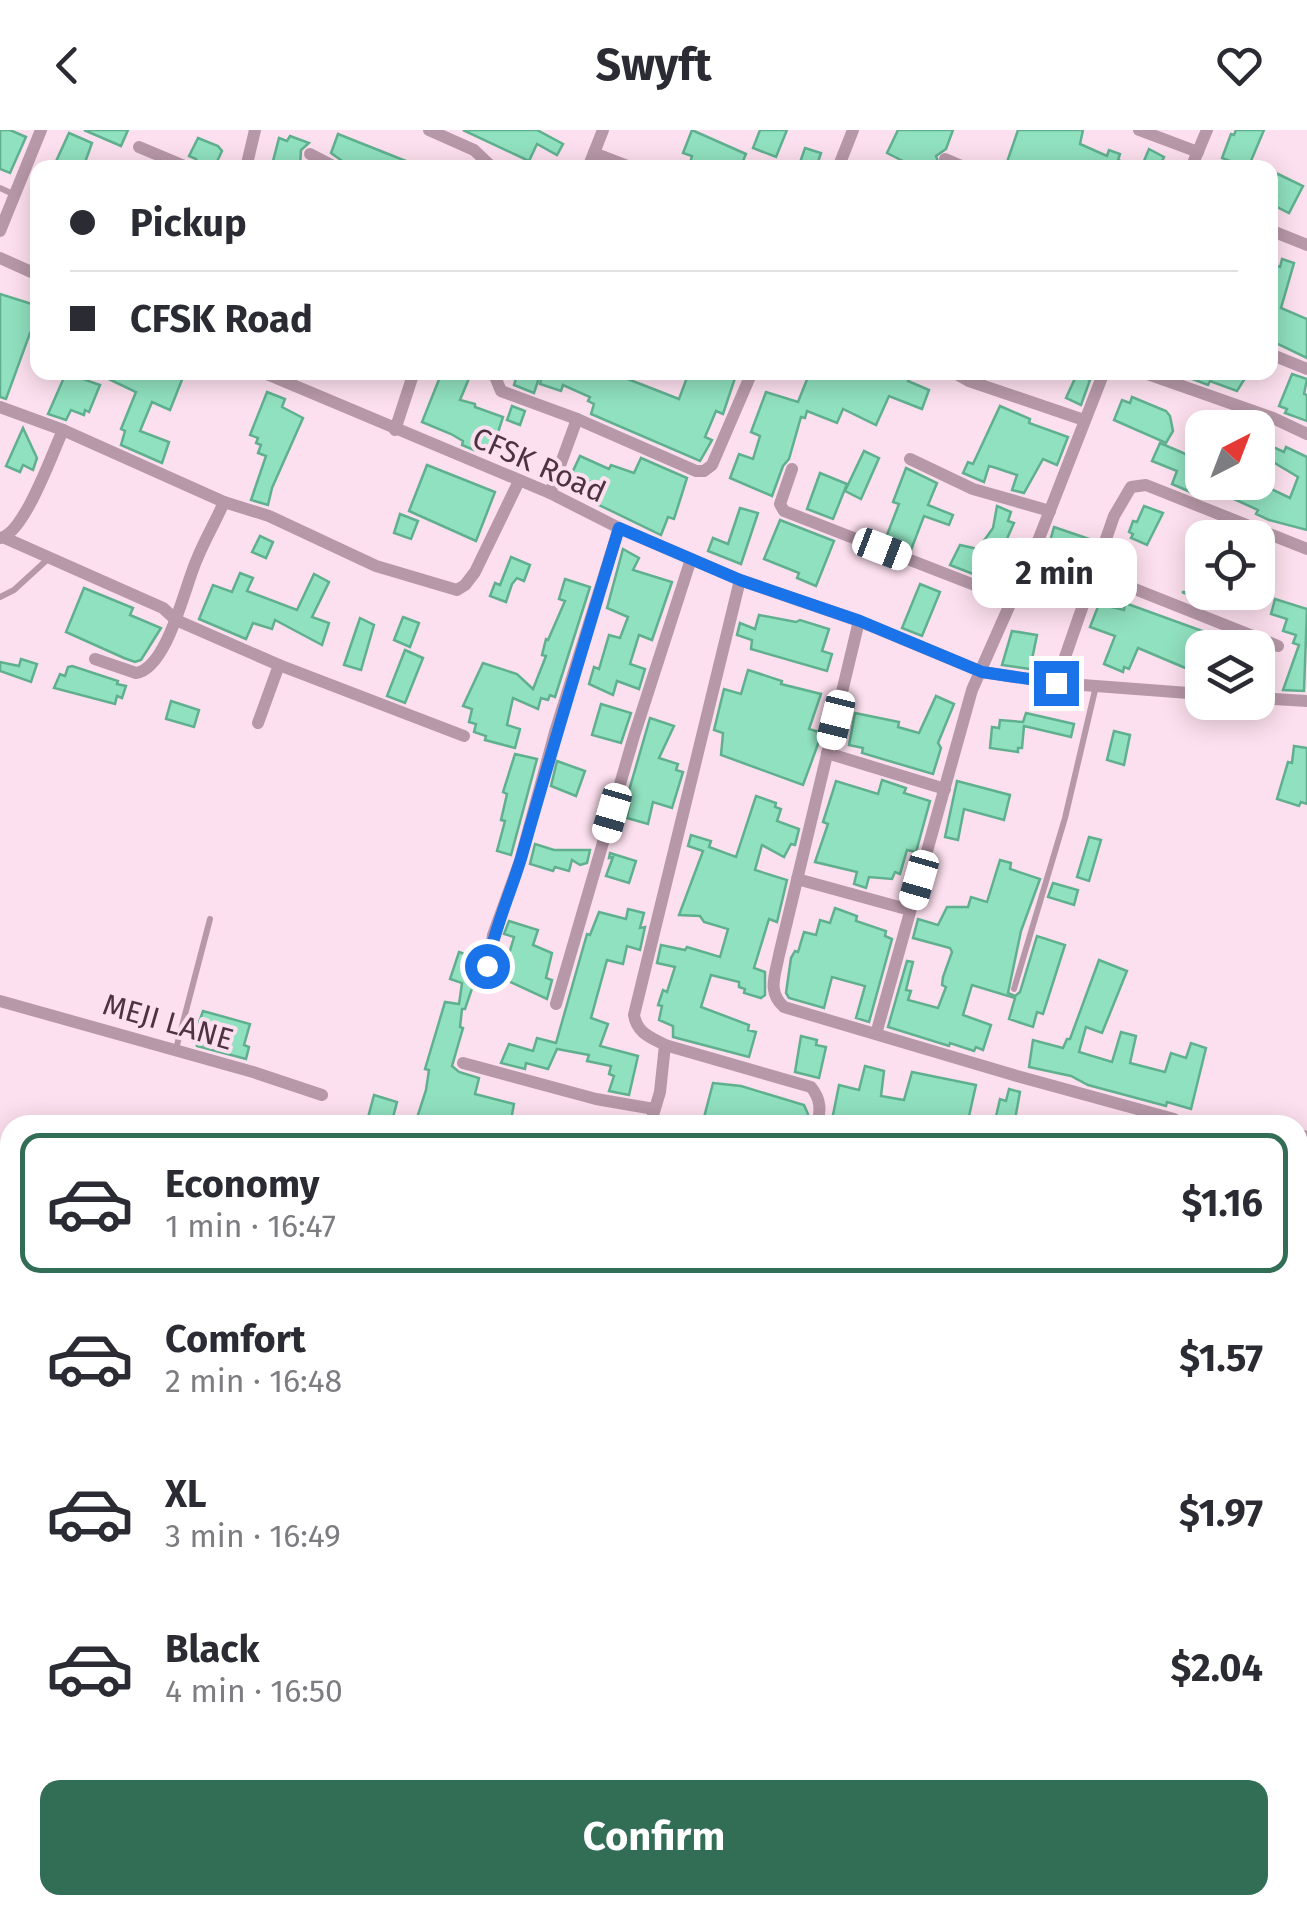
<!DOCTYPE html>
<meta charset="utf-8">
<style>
:root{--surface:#fff;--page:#f2f2f3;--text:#2b2b33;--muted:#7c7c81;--line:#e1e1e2;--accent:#326d56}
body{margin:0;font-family:"Fira Sans",sans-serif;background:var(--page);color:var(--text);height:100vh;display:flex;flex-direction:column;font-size:38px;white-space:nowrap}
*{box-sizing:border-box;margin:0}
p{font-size:32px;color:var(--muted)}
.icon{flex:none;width:55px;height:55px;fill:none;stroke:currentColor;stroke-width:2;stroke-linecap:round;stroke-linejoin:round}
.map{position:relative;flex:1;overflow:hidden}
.panel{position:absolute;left:0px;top:985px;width:1308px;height:800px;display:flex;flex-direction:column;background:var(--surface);border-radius:30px 30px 0 0;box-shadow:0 5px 25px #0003}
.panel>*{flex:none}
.banner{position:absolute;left:30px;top:30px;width:1248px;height:220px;border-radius:20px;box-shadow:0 5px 25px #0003;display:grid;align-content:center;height:220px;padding:0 40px;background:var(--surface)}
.needle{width:65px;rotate:42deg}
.tools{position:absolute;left:1185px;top:280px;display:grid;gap:20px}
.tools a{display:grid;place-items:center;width:90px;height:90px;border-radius:20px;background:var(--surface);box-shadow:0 5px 25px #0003;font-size:50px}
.end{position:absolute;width:45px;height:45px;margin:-22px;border:12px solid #1a73e8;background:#fff;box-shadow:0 0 0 5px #fff}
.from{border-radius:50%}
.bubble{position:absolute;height:70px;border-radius:20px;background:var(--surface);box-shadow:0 5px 25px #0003;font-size:32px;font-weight:700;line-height:70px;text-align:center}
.car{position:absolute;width:30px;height:60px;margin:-30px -15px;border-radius:12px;box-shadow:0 0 8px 2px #0007;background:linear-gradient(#fff 24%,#345 0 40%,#fff 0 76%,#345 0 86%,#fff 0)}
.banner b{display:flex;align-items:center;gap:35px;height:95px;font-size:38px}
.banner b+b{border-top:2px solid var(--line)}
.banner i{width:25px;height:25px;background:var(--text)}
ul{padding:18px 0 0;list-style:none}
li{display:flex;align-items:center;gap:30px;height:140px;margin:0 20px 15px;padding:0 20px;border:5px solid transparent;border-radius:20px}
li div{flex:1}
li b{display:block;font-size:38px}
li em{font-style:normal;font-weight:700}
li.selected{border-color:var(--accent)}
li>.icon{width:90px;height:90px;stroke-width:1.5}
.button{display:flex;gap:20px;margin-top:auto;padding:20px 40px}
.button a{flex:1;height:115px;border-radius:20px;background:var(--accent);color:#fff;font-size:40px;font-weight:700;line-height:115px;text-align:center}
header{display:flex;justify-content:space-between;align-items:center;height:130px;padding:0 40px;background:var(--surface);font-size:45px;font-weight:700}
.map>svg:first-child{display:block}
.building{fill:#90e1bf;stroke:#60b090;stroke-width:2.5;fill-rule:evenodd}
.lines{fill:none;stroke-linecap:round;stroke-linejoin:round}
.service{stroke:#b798a8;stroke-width:6}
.minor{stroke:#b798a8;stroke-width:12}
.route{stroke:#1a73e8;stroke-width:12}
.labels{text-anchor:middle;stroke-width:8;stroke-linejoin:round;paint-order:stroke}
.street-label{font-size:30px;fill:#4e3242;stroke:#fde0ef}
</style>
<header><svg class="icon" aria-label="back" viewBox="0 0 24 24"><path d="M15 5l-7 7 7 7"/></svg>Swyft<svg class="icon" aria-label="heart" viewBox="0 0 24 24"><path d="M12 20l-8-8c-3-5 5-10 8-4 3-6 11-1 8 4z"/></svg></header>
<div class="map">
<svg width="1307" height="1785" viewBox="0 0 1307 1785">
<rect width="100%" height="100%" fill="#fde0ef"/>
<!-- building -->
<g class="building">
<path d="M0 0H10L26 7 10 43 0 39Z"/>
<path d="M84 0H128L121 16Z"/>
<path d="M463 0H537L563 14 557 25 537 14 529 31Z"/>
<path d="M692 0 746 24 740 38H701L690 33 692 26 683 23Z"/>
<path d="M760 0H787L776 27 753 18Z"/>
<path d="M898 0H953L946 19 936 26 940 38H917L887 23Z"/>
<path d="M1018 0H1083L1080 14 1107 26 1109 20 1120 24 1118 30 1135 38H1005Z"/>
<path d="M1236 0H1264L1248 38 1222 28 1231 4 1234 5Z"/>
<path d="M69 3 92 13 83 38H53Z"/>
<path d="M338 4 421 37 420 38H357L345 33 331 23Z"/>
<path d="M290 6 309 13 301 20 300 38 273 31 279 8 287 11Z"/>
<path d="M198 8 218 16 222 21 214 38H201L196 29 189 26Z"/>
<path d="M805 18 821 23 816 38H798Z"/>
<path d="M1149 19 1164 27 1159 38H1141Z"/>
<path d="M1278 44 1303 56 1289 83 1273 75 1277 67 1270 60Z"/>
<path d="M1282 129 1294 133 1281 178 1307 189V228L1270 210V148L1274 135 1280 137Z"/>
<path d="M0 164 38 176V206L30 203 6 269 0 267Z"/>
<path d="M94 242H185L170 280 152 272 140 301 169 312 162 333 121 315 125 301 121 299 136 262Z"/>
<path d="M442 242 470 246 460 270 475 274V277L503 287 492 321 476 315 474 320 462 315 463 311 451 304 422 292Z"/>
<path d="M518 242 540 245 534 263 514 255Z"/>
<path d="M535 242H627L625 248 679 269 689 242H737L723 284 716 281 705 307 712 310 700 331 591 284 594 274 588 271 590 267 563 255 561 261 540 254 542 246Z"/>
<path d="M810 242H911L908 251 929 260 922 279 889 266 876 295 843 279 837 293 807 281 805 288 801 287 789 329 783 336 772 366 730 348 739 324 753 329 760 306 751 302 766 262 798 272Z"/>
<path d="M1174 242H1249L1237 261 1210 251 1208 255Z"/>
<path d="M66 243 100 255 89 282 85 280 84 285 71 280 66 290 48 284Z"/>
<path d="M1077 244 1090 250 1081 275 1066 268Z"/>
<path d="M1292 244 1307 249 1304 264 1307 265V291L1285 283 1287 279 1279 276Z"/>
<path d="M267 262 285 269 282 277 303 288 272 358 268 375 251 370 266 326 258 323 261 315 256 313 258 308 250 305Z"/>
<path d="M1132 267 1166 281 1170 286 1173 301 1166 313 1114 290 1122 270 1130 273Z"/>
<path d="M512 276 525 281 520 295 507 290Z"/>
<path d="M1000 276 1030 289 1029 293 1068 307 1057 335 1043 329 1024 363 1012 360 1017 345 993 337 989 336 984 352 963 343 968 332 973 334Z"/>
<path d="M23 298 37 328 33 340 23 335 20 342 6 336Z"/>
<path d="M1258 310 1284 322 1286 317 1307 327V400L1269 390 1256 384 1258 380 1199 353 1195 364 1172 354 1177 341 1152 331 1160 313 1202 331V352H1258ZM1273 332 1298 347 1290 368 1263 355Z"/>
<path d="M864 321 879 328 861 369 845 361Z"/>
<path d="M580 326 609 339 611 335 634 343 641 328 687 348 674 389 668 387 661 405 597 374 603 358 572 343Z"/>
<path d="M427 335 495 362 476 411 409 381Z"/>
<path d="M906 338 937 353 928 375 953 385 949 395 924 386 911 420 885 410 899 374 893 372Z"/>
<path d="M820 343 847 354 833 389 807 379Z"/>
<path d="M997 376 1011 382 1008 391 1014 393 1002 420 992 416 981 447 950 435 960 415 978 419 993 398Z"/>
<path d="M1144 376 1163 383 1147 415 1131 408 1133 404 1129 402 1133 391 1137 392Z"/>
<path d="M740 378 758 383 741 434 708 421 713 408 728 414Z"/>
<path d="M400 384 418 391 411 409 394 403Z"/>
<path d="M780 390 834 411 816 456 797 448 799 443 764 429Z"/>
<path d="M1054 397 1095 411 1083 437 1052 428 1056 417 1049 415Z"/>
<path d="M260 406 273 412 266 428 252 422Z"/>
<path d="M623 419 639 428 633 440 672 452 652 510 639 505 630 534 645 539 639 559 617 551 613 565 589 554 594 537 599 539 609 505 620 508 628 487 607 478Z"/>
<path d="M511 427 530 435 524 451 517 448 512 454 506 472 490 466 495 453 500 455Z"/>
<path d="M240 443 253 448 247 461 297 480 314 444 329 452 312 487 329 493 322 515 275 490 272 499 253 493 246 509 199 489 213 455 232 462Z"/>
<path d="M565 449 590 457 555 567 550 565 548 570 541 568 538 579 513 568 507 595 520 599 515 618 485 610 486 606 474 602 476 594 469 592 472 579 463 576 483 533 517 544 533 559 546 526 542 525 546 509 548 510 565 471 559 469Z"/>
<path d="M920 454 940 462 922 506 902 498Z"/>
<path d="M84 458 133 478 130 485 161 498 141 530 135 532 124 528 66 502Z"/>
<path d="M1182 462H1220L1215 476Z"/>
<path d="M1275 469 1307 479 1304 561 1283 560 1299 515 1293 513 1296 505 1283 501 1287 489 1271 484Z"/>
<path d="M1125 473 1219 507 1216 518H1202V545L1138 518 1129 539 1124 537 1123 542 1104 534 1115 506 1090 497 1099 474 1124 480Z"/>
<path d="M759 485 796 492 800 490 829 499 822 521 832 524 827 541 751 519 752 510 737 505 740 493 755 499Z"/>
<path d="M403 487 419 493 410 517 394 510Z"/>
<path d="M360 488 374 495 361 540 344 535Z"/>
<path d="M1012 501 1037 505 1030 539 1002 535Z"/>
<path d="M405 520 423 528 405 573 387 566Z"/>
<path d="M21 529 37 534 31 552 0 541V532L19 536Z"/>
<path d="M72 536 118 551 117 554 126 556 122 568 117 566 115 574 54 558 60 544 65 546 68 537Z"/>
<path d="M748 540 782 551 781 554 821 564 809 599 822 603 803 655 721 625 723 603 714 600 724 559 741 564Z"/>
<path d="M936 566 954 574 938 613 941 618 933 644 862 623 863 618 849 615 855 583 899 592 898 597 919 603Z"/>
<path d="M171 571 199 580 194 597 166 589Z"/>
<path d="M601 574 631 583 621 613 592 605Z"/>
<path d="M1026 583 1074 594 1071 607 1024 596 1022 618H1018V622L990 618 992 597 999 598 1000 590 1023 592Z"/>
<path d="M650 588 674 596 659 628 678 634 676 640 683 642 672 678 653 672 648 694 627 688 631 665 628 664Z"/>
<path d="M1114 601 1130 605 1124 635 1107 630Z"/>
<path d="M1294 616 1307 618V674L1301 672 1299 676 1277 669 1288 632 1292 633Z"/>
<path d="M515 624 537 629 511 725 497 721 505 691 501 690 507 664 503 662Z"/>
<path d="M557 631 585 641 576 666 551 656Z"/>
<path d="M882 650 906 658 904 663 930 671 916 722 907 720 900 744 895 742 892 749 869 747 866 758 854 754 857 742 815 732 828 694 823 692 836 651 878 664Z"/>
<path d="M957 651 1010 665 1004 690 964 679 958 710 945 707Z"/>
<path d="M756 666 776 673 775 677 781 679 777 691 799 699 795 715 791 714 784 727 762 715 755 740 787 750 777 792 769 789 754 838 765 842V865L761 868 744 863 745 859 739 857V852L711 845 701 877 749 895 748 900 756 902 749 927 673 907V896L659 890 662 876 658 875 663 860 667 862 675 837 657 833 661 815 685 820 687 817 720 827 728 799 704 792 700 786 679 785 703 721 688 716 691 705 711 711 709 717 736 727Z"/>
<path d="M1089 707 1101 710 1089 751 1077 747Z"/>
<path d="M535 714 554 720H590L587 733 580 735 572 730 569 741 555 737 553 741 530 734Z"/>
<path d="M610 723 636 731 629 753 606 746 613 727 609 728Z"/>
<path d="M1000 730 1011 733 1010 739 1040 749 1021 801 1008 863 1015 866 1020 862 1037 806 1065 815 1043 884 1037 882 1033 897 1009 889 1015 868 972 855 963 885 991 895 983 920 976 917 974 921 950 913 949 916 888 897 907 831 913 832 906 860 911 861 908 870 938 878 946 857 942 855 943 847 952 822 950 818 913 808 918 789 938 795 947 777H968L971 767 987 772Z"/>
<path d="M1053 753 1078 760 1074 775 1048 767Z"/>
<path d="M835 778 857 786 856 791 886 801 885 806 892 809 869 892 856 888 865 856 832 847 824 878 789 868 786 863 791 828 795 821 798 822 804 802 816 805 820 790 830 793Z"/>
<path d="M628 779 644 783 640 798 645 797 640 820 627 816 623 834 607 830 591 888 608 894 600 916 638 926 629 965 609 961 614 946 609 944 611 936 587 931 589 925 557 919 548 939 526 933 525 939 501 933 509 914 533 921 537 908 556 913 587 804 590 805 599 782 626 789Z"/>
<path d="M509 791 538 800 533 815 552 823 546 848 552 850 547 869 502 848 514 807 504 804Z"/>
<path d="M459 822 479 829 476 847 465 879H462L460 897 463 898 452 936 459 942 479 948 475 964 514 974 510 995H429L416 991 426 960 429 940 425 939 445 872 459 874 462 853 450 849Z"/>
<path d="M1099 830 1127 841 1102 903 1086 897 1079 922 1112 932 1121 902 1136 906 1130 933 1165 942 1171 923 1186 928 1191 913 1206 918 1191 979 1167 972 1166 976 1088 955 1071 946 1029 937 1033 910 1063 918 1067 909H1070Z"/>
<path d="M203 881 250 894 244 915 249 917 246 929 197 916 196 901Z"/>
<path d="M801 906 817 910 816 915 826 917 819 948 795 942Z"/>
<path d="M865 936 884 941 881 966 904 970 912 942 976 955 967 995H831L839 955 859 960Z"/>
<path d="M713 953 741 956 804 975 808 984 805 995H702Z"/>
<path d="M1009 959 1020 962 1014 995H994L1000 969 1006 971Z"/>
<path d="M374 965 397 972 391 995H366Z"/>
</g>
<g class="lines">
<!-- service -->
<g class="service">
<path d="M0 58 13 64"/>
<path d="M0 467 14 460 49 428"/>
<path d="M1014 859 1065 688 1096 556"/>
<path d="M176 919 210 789"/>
</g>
<!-- minor -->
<g class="minor">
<path d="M429 0 474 20 493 38"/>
<path d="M1139 0 1198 22"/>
<path d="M139 17 189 38"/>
<path d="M594 23 633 38"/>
<path d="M310 24 337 38"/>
<path d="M945 29 966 38"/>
<path d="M246 38 255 0"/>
<path d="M588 38 603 0"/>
<path d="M838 38 853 0"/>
<path d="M1191 38 1207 0"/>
<path d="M1270 100 1307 115"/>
<path d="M0 101 41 0"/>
<path d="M0 128 38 145"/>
<path d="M1270 224 1307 239"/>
<path d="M262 242 550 363 619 398 740 450 859 491 982 542 1056 553 1202 564"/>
<path d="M499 242 496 249 501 261 577 289 550 363"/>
<path d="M953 242 969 251 1084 290"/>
<path d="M1142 242 1273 288 1307 304"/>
<path d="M0 277 63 300 224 372 269 386 376 436 457 460 465 455 475 442 519 351"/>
<path d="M577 289 696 341H704L712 335 752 242"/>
<path d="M395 300 414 242"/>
<path d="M910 329 973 359 1050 381"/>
<path d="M792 339 780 374 784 381 1013 470"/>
<path d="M0 408C24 404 52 324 63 300"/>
<path d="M5 408 163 478 176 490 279 535 258 593"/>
<path d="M1092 442 1278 516"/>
<path d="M740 450 634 885C637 903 650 907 665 915L811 957C821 969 821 981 817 995"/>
<path d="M859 491 779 825C775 846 767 862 784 877L1017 946 1174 989"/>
<path d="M95 529 136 543C168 538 185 455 197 429 205 409 216 391 224 372"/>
<path d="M279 535 464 606"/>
<path d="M1056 553 1114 386 1131 357 1146 355 1307 419"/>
<path d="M1258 568 1307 571"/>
<path d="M827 623 945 659"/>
<path d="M797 749 910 780"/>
<path d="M484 857 493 805 520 731 555 602 619 398"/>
<path d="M0 871 253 942 322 965"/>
<path d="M556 874 634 606 691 429"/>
<path d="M876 904 972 560 1038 411 1104 242"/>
<path d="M463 933 596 969 654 979"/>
<path d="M1247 993 1256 995"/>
<path d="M650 995 660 962 665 915"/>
<path d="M1298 1005 1307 1007"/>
<path d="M1298 1327 1307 1328"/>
<path d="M0 1622 10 1624"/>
<path d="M0 1684 10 1687"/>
<path d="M1298 1685 1307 1687"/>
<path d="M169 1775 194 1785"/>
<path d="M373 1775 377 1785"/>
<path d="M459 1775 462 1785"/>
<path d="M876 1775V1785"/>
<path d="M1007 1775V1785"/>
<path d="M268 1785 270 1775"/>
<path d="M743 1785 744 1775"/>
<path d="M1163 1785 1166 1780 1244 1785"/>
</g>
</g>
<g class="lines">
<!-- route -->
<path class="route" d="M487 836C495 797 511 762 522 725 553 615 586 507 619 398L740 450 860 491 982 542 1056 553"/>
</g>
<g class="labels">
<!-- street labels -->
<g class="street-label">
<text transform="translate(539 335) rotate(24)" y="10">CFSK Road</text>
<text transform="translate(168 892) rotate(16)" y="10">MEJI LANE</text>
</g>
</g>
</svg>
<div class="tools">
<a><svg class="needle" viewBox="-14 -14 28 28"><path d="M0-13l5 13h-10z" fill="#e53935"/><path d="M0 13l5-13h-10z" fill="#7c7c81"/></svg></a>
<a><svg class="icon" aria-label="locate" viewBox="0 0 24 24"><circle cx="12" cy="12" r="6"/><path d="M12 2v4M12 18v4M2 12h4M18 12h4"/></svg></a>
<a><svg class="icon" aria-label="layers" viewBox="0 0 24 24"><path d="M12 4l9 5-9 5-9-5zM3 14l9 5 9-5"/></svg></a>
</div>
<i class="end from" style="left:487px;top:836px"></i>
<i class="end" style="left:1056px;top:553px"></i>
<div class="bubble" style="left:972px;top:408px;width:165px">2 min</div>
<i class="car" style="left:882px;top:419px;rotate:111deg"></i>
<i class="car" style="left:836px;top:590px;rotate:194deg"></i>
<i class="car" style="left:612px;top:683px;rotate:196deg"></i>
<i class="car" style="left:919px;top:750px;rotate:196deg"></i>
<div class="banner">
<b><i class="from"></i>Pickup</b>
<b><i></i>CFSK Road</b>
</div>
<section class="panel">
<ul>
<li class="selected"><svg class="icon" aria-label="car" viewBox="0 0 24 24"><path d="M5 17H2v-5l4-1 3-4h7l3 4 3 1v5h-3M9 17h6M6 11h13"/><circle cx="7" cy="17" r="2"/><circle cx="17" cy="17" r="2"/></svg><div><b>Economy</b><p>1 min · 16:47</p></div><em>$1.16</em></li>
<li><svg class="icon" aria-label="car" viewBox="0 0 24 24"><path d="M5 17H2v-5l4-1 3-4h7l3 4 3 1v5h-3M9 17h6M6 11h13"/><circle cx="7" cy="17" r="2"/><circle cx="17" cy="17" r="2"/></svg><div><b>Comfort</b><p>2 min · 16:48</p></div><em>$1.57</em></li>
<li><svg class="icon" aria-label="car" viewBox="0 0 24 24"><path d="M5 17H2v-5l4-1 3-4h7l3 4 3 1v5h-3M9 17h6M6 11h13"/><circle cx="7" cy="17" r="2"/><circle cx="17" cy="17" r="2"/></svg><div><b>XL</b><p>3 min · 16:49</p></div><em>$1.97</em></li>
<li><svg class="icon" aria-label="car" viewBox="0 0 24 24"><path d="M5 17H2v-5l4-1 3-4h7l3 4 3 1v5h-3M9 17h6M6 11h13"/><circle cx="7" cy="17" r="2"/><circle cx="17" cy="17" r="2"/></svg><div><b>Black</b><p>4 min · 16:50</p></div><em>$2.04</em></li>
</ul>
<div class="button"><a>Confirm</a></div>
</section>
</div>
